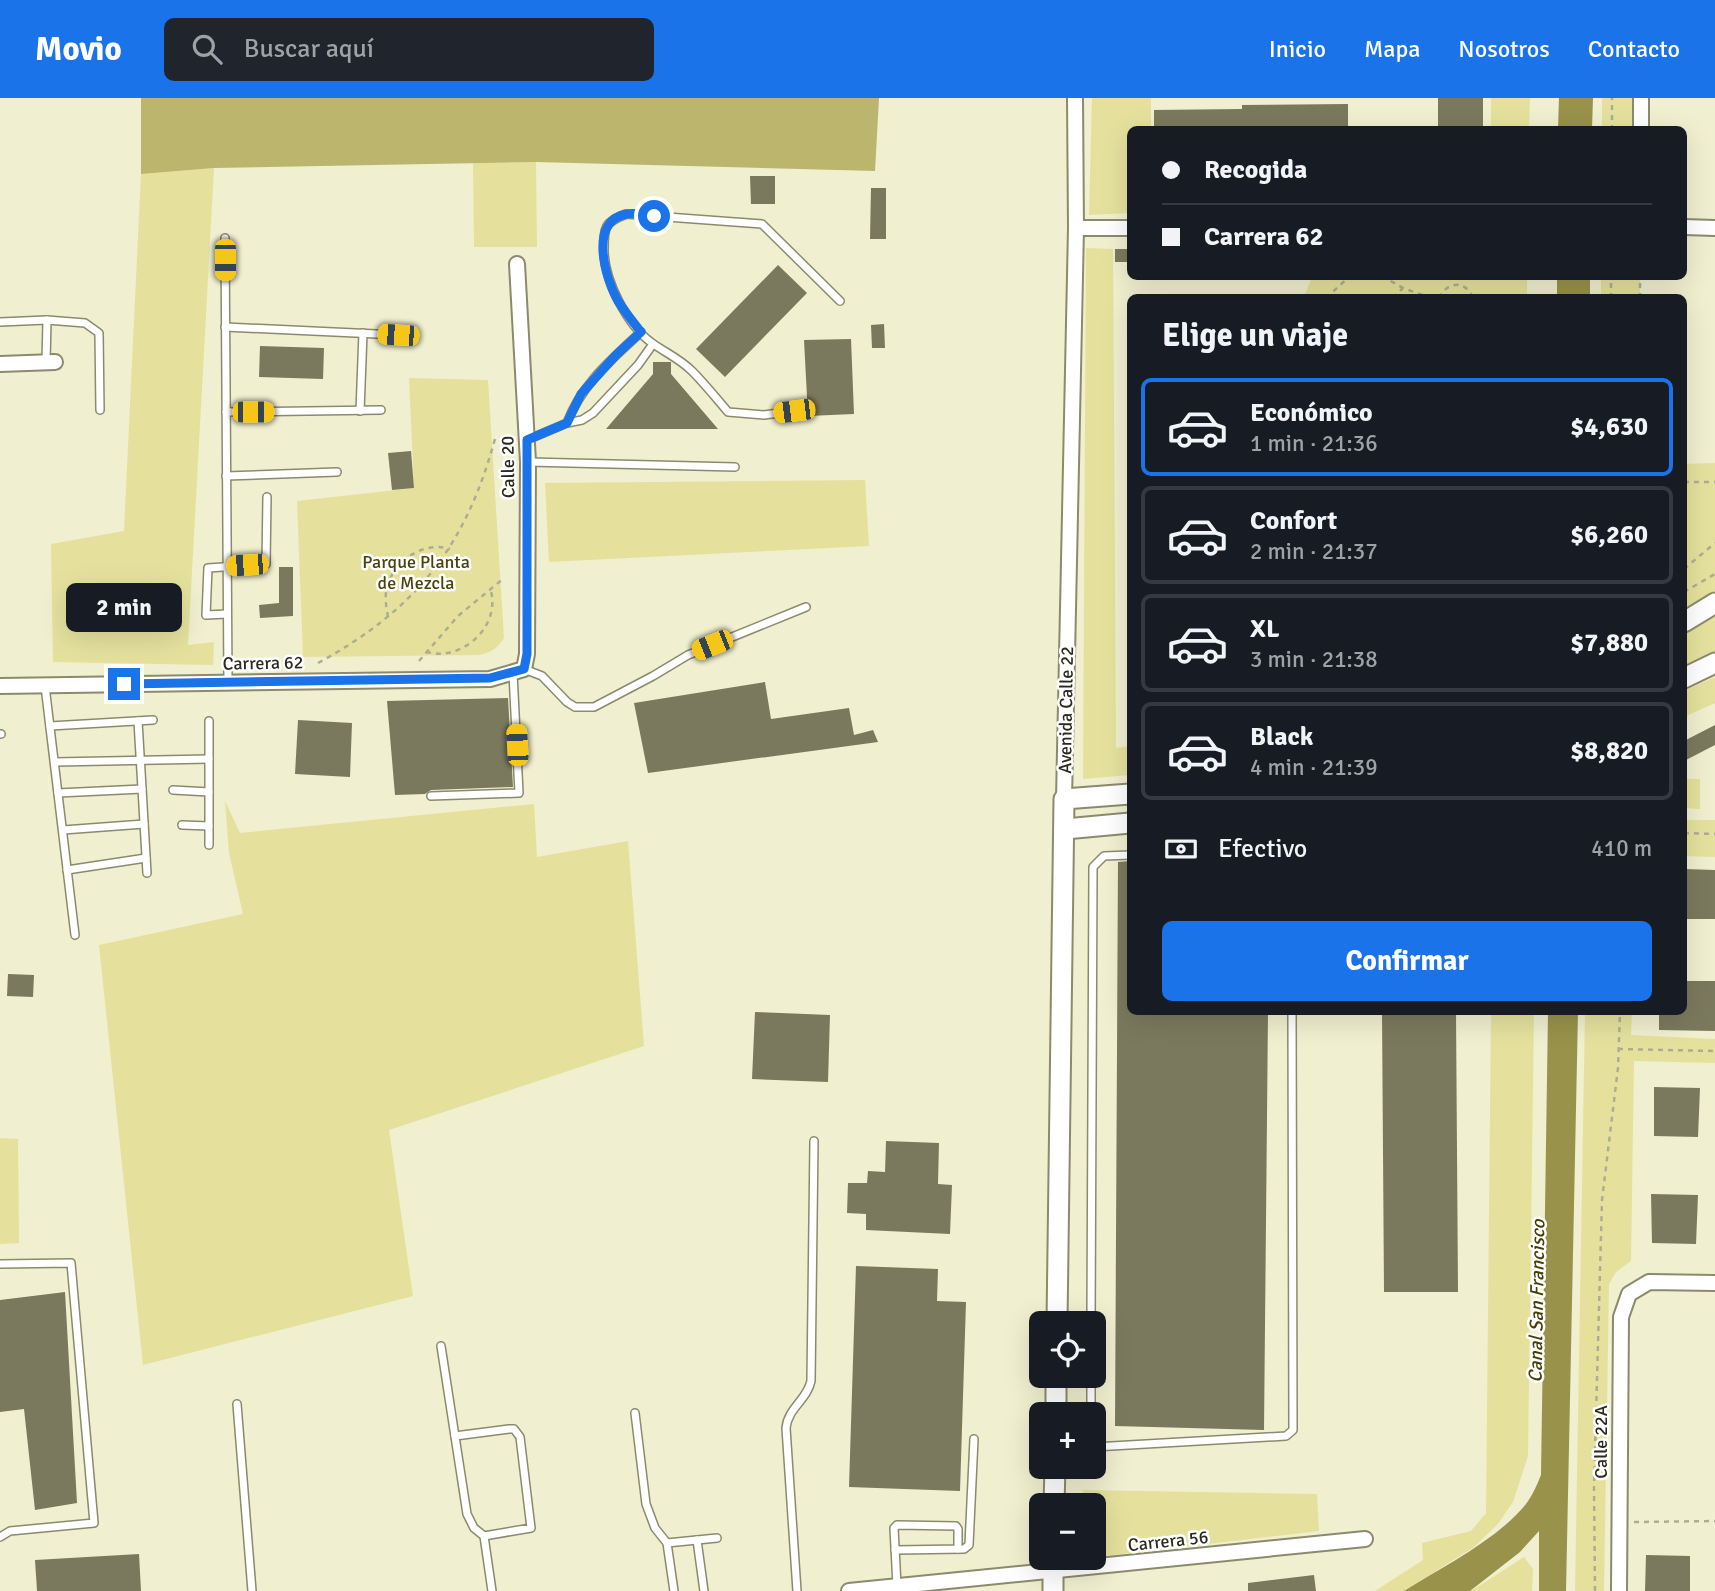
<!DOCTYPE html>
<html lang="es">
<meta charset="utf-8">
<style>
:root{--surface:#171b24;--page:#20242c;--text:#f1f3f6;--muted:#9ea1a6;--line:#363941;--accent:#1a73e8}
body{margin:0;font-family:Signika,sans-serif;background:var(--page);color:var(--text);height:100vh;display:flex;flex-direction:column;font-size:26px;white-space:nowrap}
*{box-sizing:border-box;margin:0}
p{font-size:23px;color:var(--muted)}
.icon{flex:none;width:38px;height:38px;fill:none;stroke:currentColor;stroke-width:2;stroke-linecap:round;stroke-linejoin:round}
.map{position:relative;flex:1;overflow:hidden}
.drawer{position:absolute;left:1127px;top:196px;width:560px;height:721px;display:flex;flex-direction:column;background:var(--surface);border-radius:10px;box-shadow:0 7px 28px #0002}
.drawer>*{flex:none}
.guide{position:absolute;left:1127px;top:28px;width:560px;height:154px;border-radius:10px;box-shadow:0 7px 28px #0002;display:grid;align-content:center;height:154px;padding:0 35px;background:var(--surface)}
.controls{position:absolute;left:1029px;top:1213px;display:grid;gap:14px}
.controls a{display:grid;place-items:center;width:77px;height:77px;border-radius:10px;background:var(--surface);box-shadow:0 7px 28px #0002;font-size:35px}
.end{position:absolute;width:32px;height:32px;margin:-16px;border:9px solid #1a73e8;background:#fff;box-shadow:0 0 0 4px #fff}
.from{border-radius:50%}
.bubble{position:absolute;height:49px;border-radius:10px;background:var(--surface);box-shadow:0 7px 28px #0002;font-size:23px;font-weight:800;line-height:49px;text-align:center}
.car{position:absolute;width:21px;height:42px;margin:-21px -10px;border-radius:9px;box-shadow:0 0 5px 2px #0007;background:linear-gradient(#f5c518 24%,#345 0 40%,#f5c518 0 76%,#345 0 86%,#f5c518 0)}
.guide b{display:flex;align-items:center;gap:24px;height:66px;font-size:26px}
.guide b+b{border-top:2px solid var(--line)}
.guide i{width:18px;height:18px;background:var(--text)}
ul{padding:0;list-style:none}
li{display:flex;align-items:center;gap:21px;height:98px;margin:0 14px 10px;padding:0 21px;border:4px solid var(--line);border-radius:10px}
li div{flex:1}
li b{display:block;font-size:26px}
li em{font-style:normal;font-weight:800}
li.on{border-color:var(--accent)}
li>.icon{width:63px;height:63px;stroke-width:1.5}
h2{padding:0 35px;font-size:32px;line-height:84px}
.pay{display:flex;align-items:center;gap:18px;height:77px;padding:0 35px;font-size:26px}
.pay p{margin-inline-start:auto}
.primary-button{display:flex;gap:14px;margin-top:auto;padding:14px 35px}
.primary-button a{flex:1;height:80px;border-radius:10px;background:var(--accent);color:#fff;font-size:28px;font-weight:800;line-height:80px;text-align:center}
header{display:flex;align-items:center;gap:42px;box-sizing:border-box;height:98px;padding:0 35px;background:var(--accent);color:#fff}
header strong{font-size:33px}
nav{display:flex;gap:38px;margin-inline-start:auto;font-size:24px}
.search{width:490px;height:63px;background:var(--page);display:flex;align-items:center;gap:18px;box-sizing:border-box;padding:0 24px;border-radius:10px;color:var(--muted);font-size:26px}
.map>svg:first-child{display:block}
.green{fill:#e5e19d}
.forest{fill:#bbb56e}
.water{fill:#98924b}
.building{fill:#7b795d}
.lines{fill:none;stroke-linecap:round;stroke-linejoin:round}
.lane-casing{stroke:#8c8a6e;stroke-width:10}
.street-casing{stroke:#8c8a6e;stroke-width:18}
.secondary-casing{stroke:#8c8a6e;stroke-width:23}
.path{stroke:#aead94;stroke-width:2.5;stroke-dasharray:5 5;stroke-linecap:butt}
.lane{stroke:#fff;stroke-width:7}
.street{stroke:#fff;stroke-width:14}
.secondary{stroke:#fff;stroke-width:19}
.route{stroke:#1a73e8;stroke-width:9}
.labels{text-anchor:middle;stroke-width:5;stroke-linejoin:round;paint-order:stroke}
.street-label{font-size:18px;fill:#2b2a1f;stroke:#fff}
.park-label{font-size:18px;fill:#48430a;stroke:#fff}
.water-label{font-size:19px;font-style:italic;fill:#443f04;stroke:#fff}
</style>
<header>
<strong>Movio</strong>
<div class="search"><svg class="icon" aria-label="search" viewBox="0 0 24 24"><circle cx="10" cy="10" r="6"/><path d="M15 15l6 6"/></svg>Buscar aquí</div>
<nav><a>Inicio</a><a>Mapa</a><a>Nosotros</a><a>Contacto</a></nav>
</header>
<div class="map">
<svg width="1715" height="1493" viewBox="0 0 1715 1493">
<rect width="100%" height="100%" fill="#f0efcf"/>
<!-- green -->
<g class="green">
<path d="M1092 0H1151V31L1130 32V115L1089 117Z"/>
<path d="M1491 0H1530L1529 31H1491Z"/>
<path d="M1602 0H1634L1633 31 1602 32Z"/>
<path d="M536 64 537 149H474L473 65Z"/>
<path d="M214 70 188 547 214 544 213 567 53 564 51 446 124 433 141 76Z"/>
<path d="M1086 150 1113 151 1116 650 1130 648V677L1083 681Z"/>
<path d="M1312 179H1527V199H1304Z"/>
<rect x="1601" y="179" width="39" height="20"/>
<path d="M409 280 488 282 504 540C497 551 490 555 478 557L303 559 297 403 414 390Z"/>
<path d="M1715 365V493L1684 510V366Z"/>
<path d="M865 382 869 448 549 464 545 385Z"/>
<path d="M1715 517V555L1684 569V535Z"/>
<path d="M1715 579V605L1684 619V593Z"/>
<path d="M1684 681H1700V711L1684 710Z"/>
<path d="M225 703 240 735 534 706 537 759 628 743 644 948 389 1032 413 1198 143 1267 99 847 243 816 229 755Z"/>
<path d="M1684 722H1715V759L1684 758Z"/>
<path d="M1491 914H1534L1528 1358 1513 1404 1498 1426 1474 1449 1404 1493H1375L1423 1462 1422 1445 1471 1433 1486 1415Z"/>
<path d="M1585 914H1632L1631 937 1715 941V965L1634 963 1631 1163 1616 1174 1609 1186 1604 1493H1575Z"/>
<path d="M0 1040 18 1041 19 1145 0 1146Z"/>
<path d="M1083 1392 1317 1396 1319 1433 1079 1461V1460H1094V1407H1082Z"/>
<path d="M1524 1459 1533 1471 1532 1493H1471Z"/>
</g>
<!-- forest -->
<path class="forest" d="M141 0H879L875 73 536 64 214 70 141 76Z"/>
<!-- water -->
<g class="water">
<path d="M1559 0H1593L1592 31H1558Z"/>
<rect x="1557" y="179" width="33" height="20"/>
<path d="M1548 914H1578L1566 1493H1539V1433L1520 1454 1470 1493H1404C1442 1469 1497 1442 1526 1406 1532 1398 1537 1387 1541 1377Z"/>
</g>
<!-- building -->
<g class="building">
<rect x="1438" y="0" width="45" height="32"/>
<path d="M1348 6V32H1154V12L1242 11V7Z"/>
<path d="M750 78H775V106H751Z"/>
<path d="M871 90H886V141H870Z"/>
<rect x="1115" y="151" width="15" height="13"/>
<path d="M778 167 807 195 725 279 696 251Z"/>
<path d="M884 226 885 250H872L871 227Z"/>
<path d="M851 241 854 316 808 318 804 242Z"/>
<path d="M260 248 324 250 323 281 259 279Z"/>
<path d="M653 264H671V276L718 331H606L653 276Z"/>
<path d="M411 353 414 390 392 392 388 355Z"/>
<path d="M279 469H293V518L260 520 259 507 279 505Z"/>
<path d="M765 584 771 621 849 610 854 637 873 632 878 644 648 675 634 605Z"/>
<path d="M508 600 513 689 431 692 425 696 395 697 387 603Z"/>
<path d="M298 622 352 625 350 679 295 676Z"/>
<path d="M1715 627V647L1684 663V643Z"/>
<path d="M1130 763V914H1268L1264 1332 1115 1328 1118 764Z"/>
<path d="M1684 771 1715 772V821H1684Z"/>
<path d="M8 876 34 877 33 899 7 898Z"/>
<path d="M1684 883H1715V933L1659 932V914H1684Z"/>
<path d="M755 914 830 917 828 984 752 981Z"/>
<path d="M1382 914H1456L1458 1194H1384Z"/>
<path d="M1654 989 1700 990 1698 1039 1654 1038Z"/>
<path d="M886 1043 939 1045 938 1086 952 1087 950 1136 866 1132V1116L847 1115 848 1085H867L868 1073 885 1074Z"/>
<path d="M1651 1096 1698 1097 1696 1146 1652 1145Z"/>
<path d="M856 1168 938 1171 937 1203 966 1204 960 1393 849 1389Z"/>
<path d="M65 1194 77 1405 35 1412 24 1311 0 1314V1202Z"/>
<path d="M139 1456 141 1493H37L35 1462Z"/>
<path d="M1646 1457 1690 1458V1493H1645Z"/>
<path d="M1314 1477 1316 1493H1248V1485Z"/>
</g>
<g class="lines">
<defs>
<g id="lane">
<path d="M225 140 228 584"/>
<path d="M0 224 47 222"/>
<path d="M225 229 398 237"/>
<path d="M46 264 47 222 85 225 99 235 100 312"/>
<path d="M360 313 363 235"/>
<path d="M794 313 764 317 728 314C716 300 705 286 692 273 680 261 666 255 652 245 627 227 604 182 604 152 604 128 604 125 626 116L762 126 840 203"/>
<path d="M226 314 381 312"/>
<path d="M567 325C581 287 612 261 641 234"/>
<path d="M527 342 567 325 582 322 593 315 638 267 653 246"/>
<path d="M529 364 735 369"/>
<path d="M226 378 337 374"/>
<path d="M227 516 206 517 208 470 266 466 267 399"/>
<path d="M524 571 542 578 567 604 575 609H594L653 578 688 557 806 509"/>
<path d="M45 588 75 837"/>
<path d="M138 623 147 775"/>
<path d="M209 623V747"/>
<path d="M50 628 153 622"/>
<path d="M0 636H1"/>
<path d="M55 664 209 661"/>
<path d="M173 692 209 694"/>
<path d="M58 695 142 691"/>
<path d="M431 698 519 695 513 575"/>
<path d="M182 727 209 728"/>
<path d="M63 732 144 726"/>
<path d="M67 772 146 760"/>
<path d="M0 1166 71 1165 94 1425 10 1433 0 1439"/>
<path d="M1091 1225 1093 769 1104 758 1130 757"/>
<path d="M441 1248 467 1416 474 1430 484 1438 492 1493"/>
<path d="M237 1306 252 1493"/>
<path d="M635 1315 646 1406 655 1430 667 1445 674 1493"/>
<path d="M1091 1316V1278"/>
<path d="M455 1338 509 1331H514L520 1339 531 1430 484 1438"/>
<path d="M1094 1349 1286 1338 1293 1332 1292 914"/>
<path d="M697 1442 704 1493"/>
<path d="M667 1445 717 1440"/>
<path d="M895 1452 964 1451 969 1447 974 1341"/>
<path d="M897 1488 894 1430 897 1427 956 1428 958 1431V1451"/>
<path d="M797 1493 786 1330C788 1310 807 1302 811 1283L814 1043"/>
</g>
<g id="street">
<path d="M1641 32V0"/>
<path d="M1684 129 1715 130"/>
<path d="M1076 130H1130"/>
<path d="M0 266 55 264"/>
<path d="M0 588 490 581 524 571 527 556 528 364 517 166"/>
<path d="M1064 701 1076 130 1075 0"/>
<path d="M849 1493 1365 1441"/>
<path d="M1619 1493 1621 1219 1629 1196 1649 1184 1715 1185"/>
</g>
<g id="secondary">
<path d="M1684 524 1715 505"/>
<path d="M1684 580 1715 565"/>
<path d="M1065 731 1130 725"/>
<path d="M1057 1225 1064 701 1130 696"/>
<path d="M1056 1316V1278"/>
<path d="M1054 1407 1055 1368"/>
<path d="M1053 1493V1460"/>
</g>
</defs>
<!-- lane casing -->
<use href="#lane" class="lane-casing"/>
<!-- street casing -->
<use href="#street" class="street-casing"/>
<!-- secondary casing -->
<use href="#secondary" class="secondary-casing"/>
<!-- path -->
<g class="path">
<path d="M1612 32V0"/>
<path d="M1382 178 1403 190"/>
<path d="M1326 200 1350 178"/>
<path d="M1393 200 1403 190 1431 200"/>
<path d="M1439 200C1447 183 1466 182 1473 200"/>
<path d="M1611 200V178"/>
<path d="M1640 200V178"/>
<path d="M1684 384H1715"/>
<path d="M1684 471 1715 445"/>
<path d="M1684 494 1715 476"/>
<path d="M388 519C386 508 384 497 388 486 396 461 425 443 450 451"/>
<path d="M426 554C433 555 440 557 447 555 477 550 500 519 490 490"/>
<path d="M419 563 458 518 504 480"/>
<path d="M318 565C417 511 467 447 496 337"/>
<path d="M1684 735 1715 736"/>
<path d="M1618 951 1715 953"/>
<path d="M1634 1424 1715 1423"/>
<path d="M1595 1493 1594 1389 1602 1102 1618 970 1620 914"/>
</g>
<!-- lane -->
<use href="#lane" class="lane"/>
<!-- street -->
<use href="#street" class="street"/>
<!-- secondary -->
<use href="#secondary" class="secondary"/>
</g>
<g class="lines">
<!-- route -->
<path class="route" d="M124 586 490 580 524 571 527 556V342L567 325 581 296 616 257 641 234C633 224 625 214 618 203 605 180 588 122 627 116 635 114 645 117 654 118"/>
</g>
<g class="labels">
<!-- street labels -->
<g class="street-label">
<text transform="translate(508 369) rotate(-91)" y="6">Calle 20</text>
<text transform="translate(263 565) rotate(-1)" y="6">Carrera 62</text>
<text transform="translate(1066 612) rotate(-89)" y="6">Avenida Calle 22</text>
<text transform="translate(1601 1344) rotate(-90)" y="6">Calle 22A</text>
<text transform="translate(1168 1443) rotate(-6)" y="6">Carrera 56</text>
</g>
<!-- park labels -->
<g class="park-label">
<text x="416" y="470">Parque Planta<tspan x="416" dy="21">de Mezcla</tspan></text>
</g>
<!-- water labels -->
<g class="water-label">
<text transform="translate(1536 1203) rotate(-89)" y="7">Canal San Francisco</text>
</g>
</g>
</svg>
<div class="controls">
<a><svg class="icon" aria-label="locate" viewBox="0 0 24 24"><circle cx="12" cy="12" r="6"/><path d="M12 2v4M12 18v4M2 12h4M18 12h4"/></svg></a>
<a>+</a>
<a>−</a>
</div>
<i class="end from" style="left:654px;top:118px"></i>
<i class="end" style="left:124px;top:586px"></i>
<div class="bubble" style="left:66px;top:485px;width:116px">2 min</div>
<i class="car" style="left:225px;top:162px;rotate:180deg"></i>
<i class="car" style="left:398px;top:237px;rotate:273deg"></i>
<i class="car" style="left:794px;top:313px;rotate:263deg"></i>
<i class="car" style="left:253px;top:314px;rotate:90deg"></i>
<i class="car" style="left:247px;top:467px;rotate:266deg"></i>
<i class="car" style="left:712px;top:547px;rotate:248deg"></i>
<i class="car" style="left:517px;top:647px;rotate:357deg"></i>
<div class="guide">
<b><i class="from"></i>Recogida</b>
<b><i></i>Carrera 62</b>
</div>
<section class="drawer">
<h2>Elige un viaje</h2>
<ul>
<li class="on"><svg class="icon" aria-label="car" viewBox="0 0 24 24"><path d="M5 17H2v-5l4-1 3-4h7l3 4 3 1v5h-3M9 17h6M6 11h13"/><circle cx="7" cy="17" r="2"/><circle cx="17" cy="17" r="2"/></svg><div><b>Económico</b><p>1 min · 21:36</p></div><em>$4,630</em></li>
<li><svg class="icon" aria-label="car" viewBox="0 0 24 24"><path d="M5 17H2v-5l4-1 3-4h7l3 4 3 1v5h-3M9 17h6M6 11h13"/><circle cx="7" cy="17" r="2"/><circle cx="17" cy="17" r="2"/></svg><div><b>Confort</b><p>2 min · 21:37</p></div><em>$6,260</em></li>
<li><svg class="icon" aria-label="car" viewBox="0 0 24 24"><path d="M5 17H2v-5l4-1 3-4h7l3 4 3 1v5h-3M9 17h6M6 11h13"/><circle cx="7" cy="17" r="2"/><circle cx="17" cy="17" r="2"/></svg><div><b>XL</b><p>3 min · 21:38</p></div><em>$7,880</em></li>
<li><svg class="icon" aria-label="car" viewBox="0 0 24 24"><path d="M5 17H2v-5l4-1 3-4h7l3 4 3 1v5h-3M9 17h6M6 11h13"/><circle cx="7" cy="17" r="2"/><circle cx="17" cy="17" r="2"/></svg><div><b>Black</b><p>4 min · 21:39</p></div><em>$8,820</em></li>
</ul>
<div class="pay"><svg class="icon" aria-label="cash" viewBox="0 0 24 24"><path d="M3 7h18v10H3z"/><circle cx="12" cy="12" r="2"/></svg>Efectivo<p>410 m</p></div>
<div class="primary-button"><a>Confirmar</a></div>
</section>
</div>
